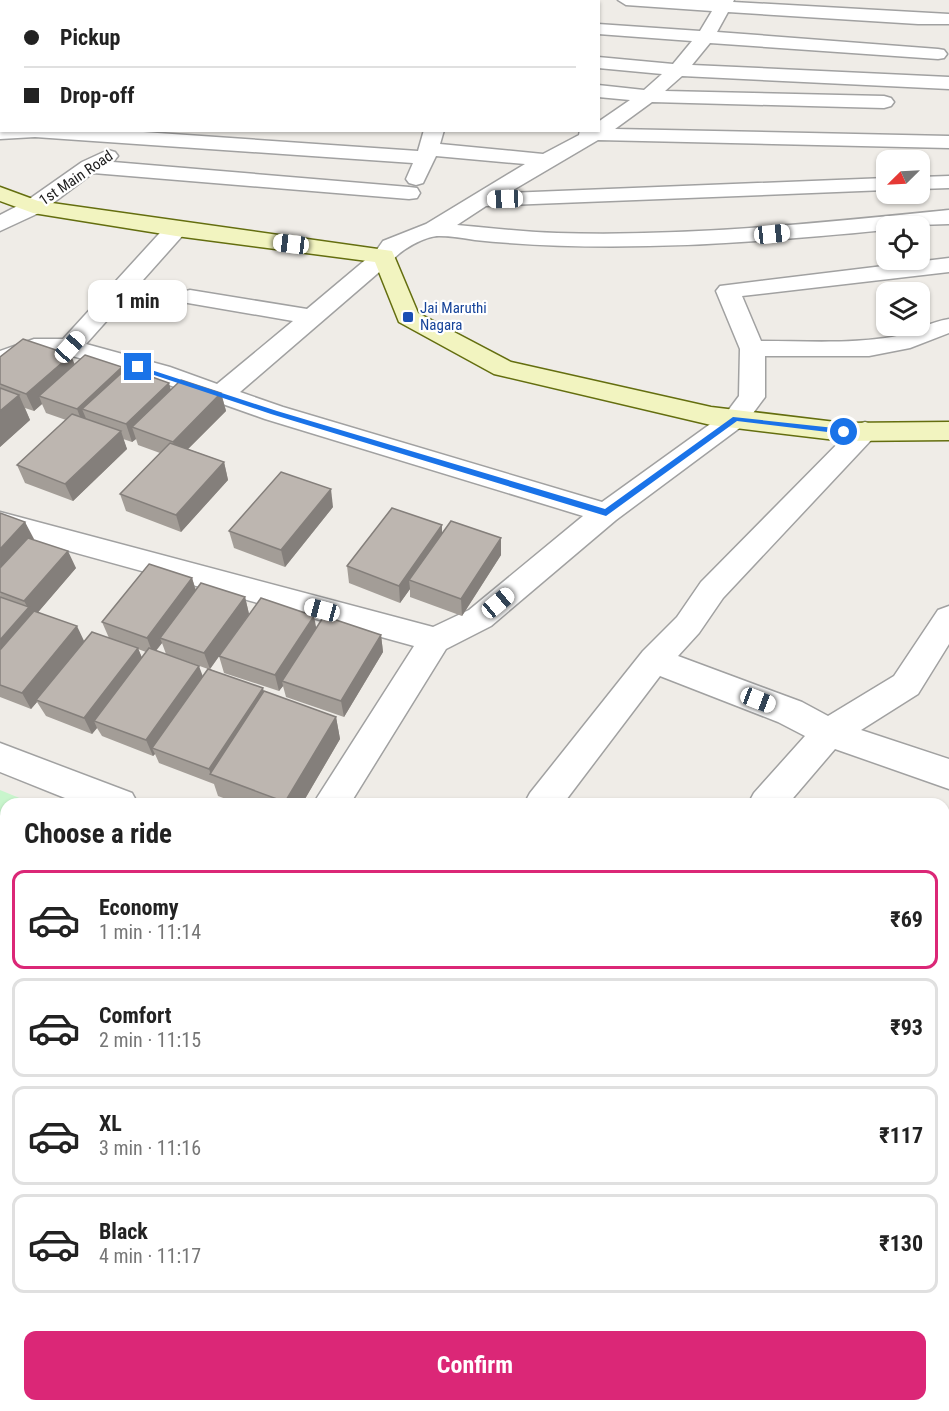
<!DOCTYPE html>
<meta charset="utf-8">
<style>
:root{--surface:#fff;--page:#f6f6f6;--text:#222;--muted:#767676;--line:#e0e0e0;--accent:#db2777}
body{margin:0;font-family:"Roboto Condensed",sans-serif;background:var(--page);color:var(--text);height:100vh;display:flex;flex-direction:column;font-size:22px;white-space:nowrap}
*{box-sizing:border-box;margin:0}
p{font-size:20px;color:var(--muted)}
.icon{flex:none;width:33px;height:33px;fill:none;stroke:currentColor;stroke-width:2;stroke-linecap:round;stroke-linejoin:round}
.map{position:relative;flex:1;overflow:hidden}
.drawer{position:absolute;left:0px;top:798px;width:950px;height:614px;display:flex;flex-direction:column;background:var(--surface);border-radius:18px 18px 0 0;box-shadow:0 2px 4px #0004}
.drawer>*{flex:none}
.banner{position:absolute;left:0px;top:0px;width:600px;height:132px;box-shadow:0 2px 4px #0004;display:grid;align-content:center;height:132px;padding:0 24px;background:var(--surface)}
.needle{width:39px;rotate:246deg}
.controls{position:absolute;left:876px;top:150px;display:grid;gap:12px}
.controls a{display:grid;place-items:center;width:54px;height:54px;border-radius:12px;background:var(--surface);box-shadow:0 2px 4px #0004;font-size:30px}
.end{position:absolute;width:27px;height:27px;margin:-14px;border:8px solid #1a73e8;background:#fff;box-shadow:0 0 0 3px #fff}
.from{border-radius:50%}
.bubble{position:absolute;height:42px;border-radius:12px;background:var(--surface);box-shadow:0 2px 4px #0004;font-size:20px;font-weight:700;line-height:42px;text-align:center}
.car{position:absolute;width:18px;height:36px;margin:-18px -9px;border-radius:8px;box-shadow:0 0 4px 2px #0007;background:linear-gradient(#fff 24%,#345 0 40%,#fff 0 76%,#345 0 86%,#fff 0)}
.banner b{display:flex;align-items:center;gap:21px;height:57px;font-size:22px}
.banner b+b{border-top:2px solid var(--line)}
.banner i{width:15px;height:15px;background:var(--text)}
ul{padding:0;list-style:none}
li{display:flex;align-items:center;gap:18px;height:99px;margin:0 12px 9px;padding:0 12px;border:3px solid var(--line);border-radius:12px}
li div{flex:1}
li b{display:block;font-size:22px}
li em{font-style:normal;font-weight:700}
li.current{border-color:var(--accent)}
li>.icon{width:54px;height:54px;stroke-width:1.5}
h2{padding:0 24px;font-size:27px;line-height:72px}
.cta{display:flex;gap:12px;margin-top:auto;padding:12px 24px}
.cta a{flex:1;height:69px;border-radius:12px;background:var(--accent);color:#fff;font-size:24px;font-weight:700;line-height:69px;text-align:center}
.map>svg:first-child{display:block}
.park{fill:#c8f5cc}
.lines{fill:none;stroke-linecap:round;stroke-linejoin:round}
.street-casing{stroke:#a1a1a1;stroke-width:3}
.secondary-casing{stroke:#646e0f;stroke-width:3}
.street{fill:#fff;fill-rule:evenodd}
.secondary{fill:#f2f4c0;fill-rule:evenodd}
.wall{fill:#a39d97;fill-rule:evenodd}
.shaded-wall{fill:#847f7b}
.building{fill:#bdb6b0;stroke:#847f7b;stroke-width:1.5}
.route{fill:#1a73e8}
.transit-dot{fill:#1a4fb4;stroke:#fff;stroke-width:2}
.labels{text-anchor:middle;stroke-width:4.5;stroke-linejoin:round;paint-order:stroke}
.far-street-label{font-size:15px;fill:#202020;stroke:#fff}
.far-transit-label{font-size:15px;fill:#164399;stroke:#fff;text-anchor:start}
</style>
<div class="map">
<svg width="949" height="1411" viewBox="0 0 949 1411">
<rect width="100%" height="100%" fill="#efece7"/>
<!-- park -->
<path class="park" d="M0 790 34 804H6V1162L0 1161Z"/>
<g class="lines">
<defs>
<g id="street">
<path d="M100 0H116L117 2H100Z"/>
<path d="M285 0H301L284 2Z"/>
<rect x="460" y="0" width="16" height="2"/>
<path d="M618 0H734L733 2 949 14V24H918L728 12 717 32 938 49 944 50 947 54 944 58 938 59 710 43 692 65 949 77V89L682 76 665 91 884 96 891 98 894 102 891 106 884 108 652 102 615 129 949 136V148L598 140 508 193 886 178V190L486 206 457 225C490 228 523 232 557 233 688 237 819 223 949 210V224L886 226V230C750 243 612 254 475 240 463 238 451 236 439 236 425 236 400 250 392 261L240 392 283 407 602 502 727 412 739 396 740 349 716 291 720 286 949 258V272L742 296 761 341C804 341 849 344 892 337 911 334 928 322 949 319V333L910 348 869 356H765V397L745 424 616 520 491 626 446 649 350 804H313L414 646 0 532V512L433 627 469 610 583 516 265 419 152 379 69 355H37L0 368V351L34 339H63L168 224 176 222 184 224 187 229 184 234 86 344 170 367 217 384 293 321 182 302 178 297 182 292 190 290 307 309 376 251 383 241 426 224 525 164 436 156 423 183 416 185 409 183 406 179 413 163 35 137 0 139V127L2 130H114L418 151 424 130H444L440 144 543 154 579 135 580 130H598V122L630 100 598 97V85L644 90 662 74 598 68V57L673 64 692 41 598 34V24L700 31 712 11 626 5Z"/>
<rect x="0" y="75" width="2" height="12"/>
<path d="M108 150 115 152 118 156 113 162 409 187 417 188 420 193 417 198 409 199 93 173 41 212 0 231V215L25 202 82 162Z"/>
<path d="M949 176V188L920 189V177Z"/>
<path d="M865 422 874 425 878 431 874 437 723 598 699 633 678 656 802 702 828 716 894 676 938 610 949 606V644L918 694 861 730 949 759V789L835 749 788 804H748L754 793 805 736 778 722 660 676 563 804H524L530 793 643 651 677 617 701 582 856 425Z"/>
<path d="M0 743 132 793 138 804H80L0 772Z"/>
<path d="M949 1067V1116L944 1118V1069Z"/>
<rect x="0" y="1182" width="6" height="44"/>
<path d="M35 1406H85L83 1411H33Z"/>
<path d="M676 1406H729L726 1411H673Z"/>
</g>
<path id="secondary" d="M0 187 38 201 392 251 418 313 511 362 711 407 844 423 949 422V440L844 441 711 425 494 374 399 322 375 262 176 236 33 213 0 201Z"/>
</defs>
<!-- street casing -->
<use href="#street" class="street-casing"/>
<!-- secondary casing -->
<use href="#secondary" class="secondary-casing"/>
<!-- street -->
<use href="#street" class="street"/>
<!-- secondary -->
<use href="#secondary" class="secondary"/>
</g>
<!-- wall -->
<g class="wall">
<path d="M0 0H75V2H2V14H0Z"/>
<path d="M0 357 75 364 124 371 171 389 221 393 226 411 188 449 224 462 228 480 181 532 126 511 120 494 160 453 138 445 136 439 132 442 123 439 127 449 73 501 25 483 17 465 66 420 46 413 42 404 34 411 25 408 30 420 0 447Z"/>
<path d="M333 507 285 567 234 548 229 531Z"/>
<path d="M0 513 25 522 33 540 76 568 38 612 84 641 109 638 102 622 192 578 196 590 245 597 249 614 210 669 264 692 336 717 340 739 302 804H239L218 796 214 784 159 763 155 754 153 756 102 736 97 728 92 734 46 716 37 702 31 709 0 697ZM162 643 166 654 208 669 203 676 156 651ZM138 649 146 652 142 658Z"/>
<path d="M442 525V533L501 555 462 616 410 597V589L400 603 349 583 347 566Z"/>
<path d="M316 628 381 635 383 652 344 717 286 697 283 686 279 691 224 673 219 656Z"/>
</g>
<!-- shaded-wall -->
<g class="shaded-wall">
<rect x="0" y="39" width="2" height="24"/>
<path d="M71 355 78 373 39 396 42 404 34 411 26 394Z"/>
<path d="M122 367 128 385 82 409 88 423 84 427 77 409Z"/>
<path d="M169 383 174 401 132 427 136 439 132 442 126 424Z"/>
<path d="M221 393 226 411 178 459 173 442Z"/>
<path d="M19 395 30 420 0 447V411Z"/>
<path d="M121 431 127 449 73 501 65 484Z"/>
<path d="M224 462 228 480 181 532 176 515Z"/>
<path d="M331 489 333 507 285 567 281 550Z"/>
<path d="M25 522 34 539 0 576V549Z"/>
<path d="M442 525V542L409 580 410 589 400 603 399 586Z"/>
<path d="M501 538V555L462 616 461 599Z"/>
<path d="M68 551 76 568 34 617 0 668V640L28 608 24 601Z"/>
<path d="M192 578 197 595 160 638 162 643 153 654 147 638Z"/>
<path d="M245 597 249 614 210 669 204 653Z"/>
<path d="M314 616 317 632 282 681 283 686 279 691 275 675Z"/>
<path d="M77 626 85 643 36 700 37 702 31 709 22 693Z"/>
<path d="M381 635 383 652 344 717 341 701Z"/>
<path d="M138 648 145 665 94 721 97 728 92 734 84 718Z"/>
<path d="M199 666 205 682 152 748 155 754 153 756 146 740Z"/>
<path d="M263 688 267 704 211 775 209 769Z"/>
<path d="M336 717 340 739 302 804H285V802Z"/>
<path d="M6 1364V1406H7L4 1411H0V1375Z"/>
</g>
<!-- building -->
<g class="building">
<rect x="0" y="15" width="2" height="24"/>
<path d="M23 339 71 355 26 394 0 384V357Z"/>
<path d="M85 355 122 367 77 409 39 396Z"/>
<path d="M127 368 169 383 126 424 82 409Z"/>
<path d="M181 380 221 393 173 442 132 427Z"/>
<path d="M0 388 19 395 0 411Z"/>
<path d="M72 414 121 431 65 484 17 465Z"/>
<path d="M170 443 224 462 176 515 120 494Z"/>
<path d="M281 472 331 489 281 550 229 531Z"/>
<path d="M392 508 442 525 399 586 347 566Z"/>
<path d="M0 513 25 522 0 549Z"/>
<path d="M451 521 501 538 461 599 409 580Z"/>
<path d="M28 538 68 551 24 601 0 592V568Z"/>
<path d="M149 564 192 578 147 638 102 622Z"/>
<path d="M201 583 245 597 204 653 160 638Z"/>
<path d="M0 597 29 607 0 640Z"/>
<path d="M261 598 314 616 275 675 219 656Z"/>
<path d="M34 611 77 626 22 693 0 685V650Z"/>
<path d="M324 616 381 635 341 701 282 681Z"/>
<path d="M92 632 138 648 84 718 36 700Z"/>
<path d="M149 648 199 666 146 740 94 721Z"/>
<path d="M208 669 263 688 209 769 152 748Z"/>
<path d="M264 691 336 717 285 802 210 774Z"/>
<path d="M0 1246 6 1248V1364L0 1375Z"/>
</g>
<!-- route -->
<path class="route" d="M136 365 277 411 605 509 733 417 844 429 848 432 844 434 737 421 606 516 271 414 136 369Z"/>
<!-- markers -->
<rect class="transit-dot" x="402" y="311" width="12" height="12" rx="3"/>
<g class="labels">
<!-- far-street labels -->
<g class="far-street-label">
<text transform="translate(76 178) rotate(-34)" y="5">1st Main Road</text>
</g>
<!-- far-transit labels -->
<g class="far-transit-label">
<text x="420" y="313">Jai Maruthi<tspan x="420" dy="17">Nagara</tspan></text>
</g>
</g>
</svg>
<div class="controls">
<a><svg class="needle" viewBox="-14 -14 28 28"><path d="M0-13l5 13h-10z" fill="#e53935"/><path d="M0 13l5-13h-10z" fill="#767676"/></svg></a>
<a><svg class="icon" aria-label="locate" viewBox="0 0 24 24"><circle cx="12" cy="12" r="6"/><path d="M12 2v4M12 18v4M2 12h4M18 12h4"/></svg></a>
<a><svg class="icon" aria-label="layers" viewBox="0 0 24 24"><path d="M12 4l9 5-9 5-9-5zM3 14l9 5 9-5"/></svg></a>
</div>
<i class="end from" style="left:844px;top:432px"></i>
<i class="end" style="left:138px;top:367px"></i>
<div class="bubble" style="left:88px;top:280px;width:99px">1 min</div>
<i class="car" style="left:505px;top:199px;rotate:268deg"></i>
<i class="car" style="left:772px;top:234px;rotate:84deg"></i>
<i class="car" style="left:291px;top:244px;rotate:277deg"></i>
<i class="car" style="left:70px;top:347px;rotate:42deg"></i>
<i class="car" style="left:498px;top:603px;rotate:50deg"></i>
<i class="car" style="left:322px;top:610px;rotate:285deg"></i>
<i class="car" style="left:758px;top:700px;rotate:111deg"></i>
<div class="banner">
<b><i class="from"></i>Pickup</b>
<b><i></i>Drop-off</b>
</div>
<section class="drawer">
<h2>Choose a ride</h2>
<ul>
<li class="current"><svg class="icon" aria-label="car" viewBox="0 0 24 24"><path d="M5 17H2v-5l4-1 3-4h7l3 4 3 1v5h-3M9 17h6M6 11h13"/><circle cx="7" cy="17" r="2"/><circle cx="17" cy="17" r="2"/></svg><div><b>Economy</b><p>1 min · 11:14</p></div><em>₹69</em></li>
<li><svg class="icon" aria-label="car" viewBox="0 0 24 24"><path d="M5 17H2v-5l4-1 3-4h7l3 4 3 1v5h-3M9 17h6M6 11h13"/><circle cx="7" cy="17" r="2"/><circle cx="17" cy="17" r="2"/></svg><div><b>Comfort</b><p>2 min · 11:15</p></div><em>₹93</em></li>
<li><svg class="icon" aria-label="car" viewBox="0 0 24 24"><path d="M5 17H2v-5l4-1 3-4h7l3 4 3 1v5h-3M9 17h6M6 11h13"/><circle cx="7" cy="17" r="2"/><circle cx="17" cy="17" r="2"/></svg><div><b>XL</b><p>3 min · 11:16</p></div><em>₹117</em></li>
<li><svg class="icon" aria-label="car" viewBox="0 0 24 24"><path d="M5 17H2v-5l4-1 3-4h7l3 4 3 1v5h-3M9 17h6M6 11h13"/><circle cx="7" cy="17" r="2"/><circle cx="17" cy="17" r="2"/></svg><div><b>Black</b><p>4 min · 11:17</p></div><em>₹130</em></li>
</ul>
<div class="cta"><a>Confirm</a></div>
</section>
</div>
